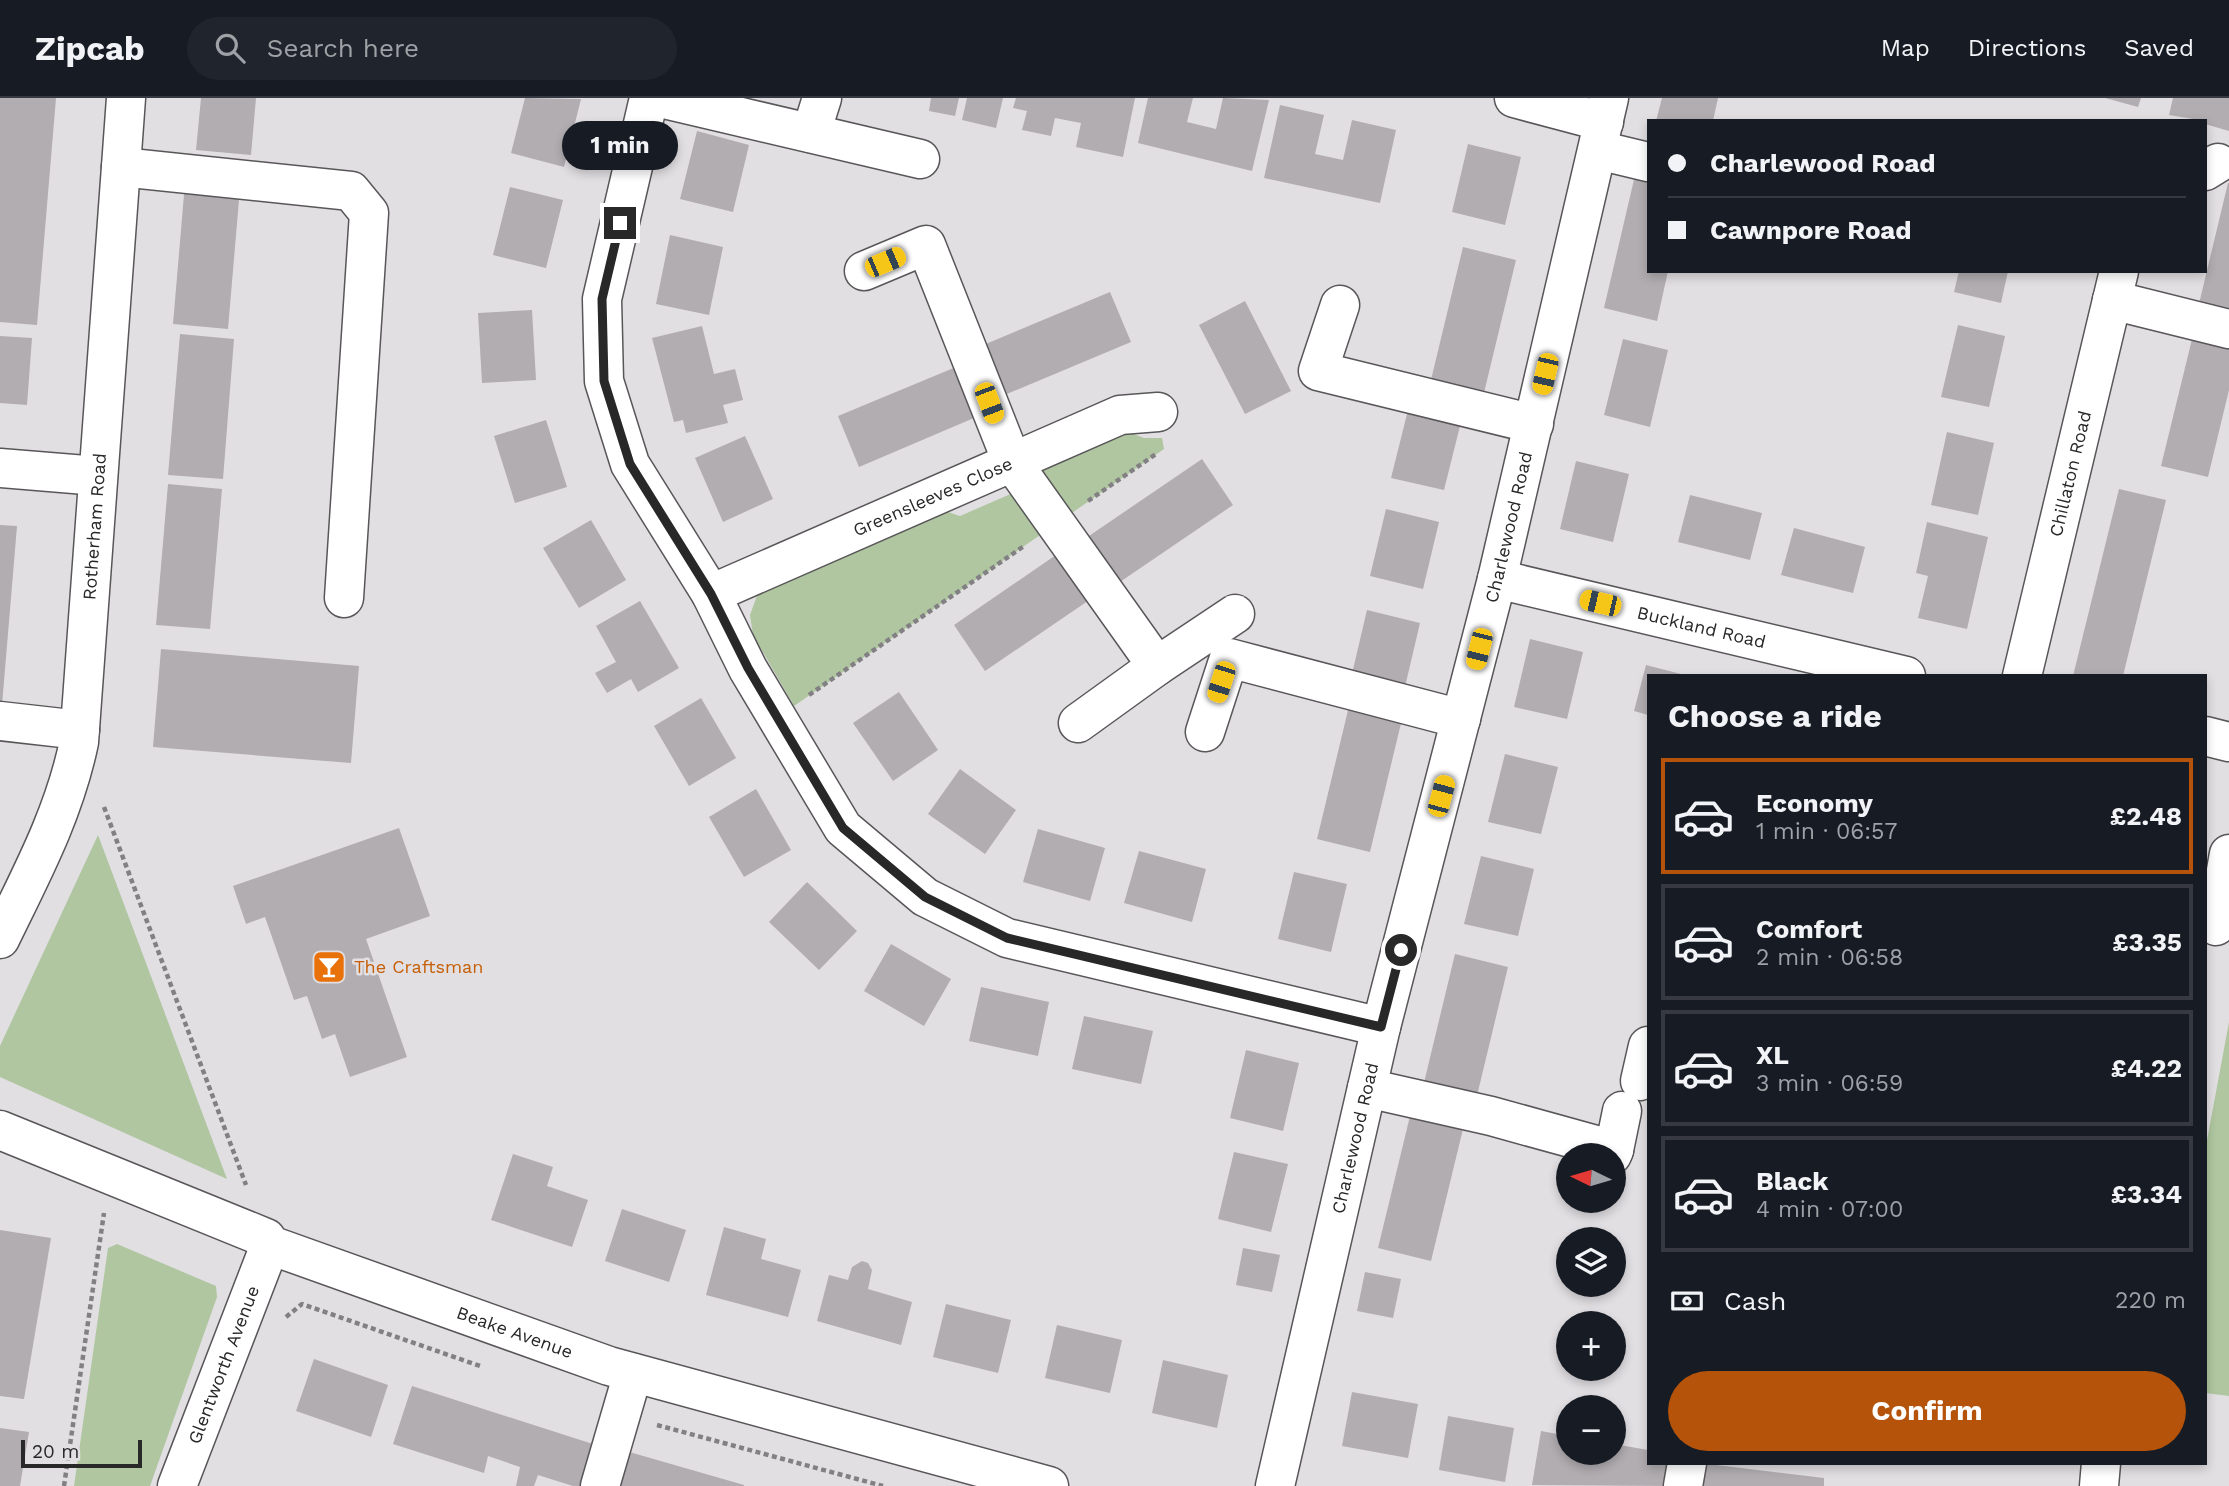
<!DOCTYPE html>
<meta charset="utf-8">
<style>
:root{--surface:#171b24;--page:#20242c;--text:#f1f3f6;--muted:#9ea1a6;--line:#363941;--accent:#b45309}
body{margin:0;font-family:"Work Sans",sans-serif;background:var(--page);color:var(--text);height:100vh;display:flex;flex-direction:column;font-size:26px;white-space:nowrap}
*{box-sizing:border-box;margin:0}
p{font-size:23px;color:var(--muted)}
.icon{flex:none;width:38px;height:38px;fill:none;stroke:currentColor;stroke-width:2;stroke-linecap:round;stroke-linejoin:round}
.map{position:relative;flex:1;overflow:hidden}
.details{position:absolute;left:1647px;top:576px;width:560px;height:791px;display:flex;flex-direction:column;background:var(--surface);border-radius:0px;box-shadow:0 4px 10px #0003}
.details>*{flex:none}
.top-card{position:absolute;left:1647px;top:21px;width:560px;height:154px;border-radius:0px;box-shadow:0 4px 10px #0003;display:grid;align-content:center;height:154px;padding:0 21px;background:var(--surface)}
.needle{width:46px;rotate:275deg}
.controls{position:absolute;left:1556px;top:1045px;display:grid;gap:14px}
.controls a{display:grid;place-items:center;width:70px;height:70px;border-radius:50%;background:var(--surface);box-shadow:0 4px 10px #0003;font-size:35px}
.scale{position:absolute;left:21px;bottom:18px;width:121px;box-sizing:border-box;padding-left:7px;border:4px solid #292829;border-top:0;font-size:19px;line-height:24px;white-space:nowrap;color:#292829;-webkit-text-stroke:5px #e2dfe3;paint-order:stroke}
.end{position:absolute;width:32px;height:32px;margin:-16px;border:9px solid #292829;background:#fff;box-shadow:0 0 0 4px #fff}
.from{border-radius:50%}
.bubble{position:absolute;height:49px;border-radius:24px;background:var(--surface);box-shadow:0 4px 10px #0003;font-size:23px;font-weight:700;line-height:49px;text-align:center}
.car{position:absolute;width:21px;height:42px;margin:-21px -10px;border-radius:9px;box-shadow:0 0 5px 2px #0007;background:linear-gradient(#f5c518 24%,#345 0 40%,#f5c518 0 76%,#345 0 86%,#f5c518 0)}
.top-card b{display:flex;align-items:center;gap:24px;height:66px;font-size:26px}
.top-card b+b{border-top:2px solid var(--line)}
.top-card i{width:18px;height:18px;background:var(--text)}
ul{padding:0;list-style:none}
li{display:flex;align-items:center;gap:21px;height:116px;margin:0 14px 10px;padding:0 7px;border:4px solid var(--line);border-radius:0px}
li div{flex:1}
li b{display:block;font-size:26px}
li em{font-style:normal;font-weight:700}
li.active{border-color:var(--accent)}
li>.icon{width:63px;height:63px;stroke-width:1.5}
h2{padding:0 21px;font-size:32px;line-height:84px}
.pay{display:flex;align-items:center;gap:18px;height:77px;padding:0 21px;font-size:26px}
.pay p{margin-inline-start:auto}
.cta{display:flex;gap:14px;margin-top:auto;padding:14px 21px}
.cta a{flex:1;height:80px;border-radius:42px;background:var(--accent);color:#fff;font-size:28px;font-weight:700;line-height:80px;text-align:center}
header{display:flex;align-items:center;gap:42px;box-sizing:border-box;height:98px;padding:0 35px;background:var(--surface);border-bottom:2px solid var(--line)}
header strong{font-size:33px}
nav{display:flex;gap:38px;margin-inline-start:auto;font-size:24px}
.search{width:490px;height:63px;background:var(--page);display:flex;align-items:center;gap:18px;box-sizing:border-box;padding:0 24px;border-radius:38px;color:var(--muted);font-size:26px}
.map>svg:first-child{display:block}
.green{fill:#afc6a0}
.building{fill:#b1adb1}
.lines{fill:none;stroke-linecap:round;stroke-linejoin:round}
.minor-casing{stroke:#595659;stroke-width:41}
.path{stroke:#828083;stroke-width:4.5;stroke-dasharray:5 3.5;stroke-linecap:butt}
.minor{stroke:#fff;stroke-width:38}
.route{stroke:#292829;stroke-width:9}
.labels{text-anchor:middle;stroke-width:5;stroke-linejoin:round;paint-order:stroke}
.street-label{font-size:18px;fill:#292829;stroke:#e2dfe3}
.food-label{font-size:18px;fill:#c56008;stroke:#e2dfe3;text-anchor:start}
</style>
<header>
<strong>Zipcab</strong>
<div class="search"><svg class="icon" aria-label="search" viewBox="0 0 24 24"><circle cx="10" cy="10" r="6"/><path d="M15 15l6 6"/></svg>Search here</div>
<nav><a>Map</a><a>Directions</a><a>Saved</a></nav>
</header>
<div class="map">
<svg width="2229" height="1388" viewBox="0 0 2229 1388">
<rect width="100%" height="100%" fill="#e2dfe3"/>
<!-- green -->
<g class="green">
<path d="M1118 330 1144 340H1162L1164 351 794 608 753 537 750 517 758 495 942 412 960 418 1038 384 1043 369Z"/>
<path d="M98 737 227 1081 0 979V948Z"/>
<path d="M2229 924V1298L2205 1295V1053Z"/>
<path d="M117 1146 216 1188 217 1199 150 1388H74L108 1150Z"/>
</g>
<!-- building -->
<g class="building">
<path d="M0 0H56L37 227 0 224Z"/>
<path d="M201 0H256L251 57 196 52Z"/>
<path d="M525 0 581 1 564 69 511 55Z"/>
<path d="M931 0H959L955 18 929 13Z"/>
<path d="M967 0H1003L996 30 962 22Z"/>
<path d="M1016 0H1135L1123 59 1076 49 1081 25 1055 20 1051 38 1022 32 1027 13 1013 10Z"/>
<path d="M1148 0H1193L1187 24 1216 31 1223 0 1269 2 1252 73 1138 45Z"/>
<path d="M1662 0H1718L1713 23H1656Z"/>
<path d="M2105 0H2141L2138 9Z"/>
<path d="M2173 0H2229V33L2205 26V23L2169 17Z"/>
<path d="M1280 7 1324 17 1315 56 1343 62 1352 22 1396 32 1380 105 1264 80Z"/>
<path d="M697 33 749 47 733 114 680 101Z"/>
<path d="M1468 46 1521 59 1505 127 1452 114Z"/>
<path d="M1636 73 1648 76V173H1668L1657 223 1604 210Z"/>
<path d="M185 85 240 90 228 231 173 226Z"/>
<path d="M2228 85H2229V221L2197 214Z"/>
<path d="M510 89 563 102 546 170 493 157Z"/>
<path d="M670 137 723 149 709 217 656 206Z"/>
<path d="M1463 149 1516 162 1483 299 1430 286Z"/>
<path d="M1959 173H2008L2001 205 1954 194Z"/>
<path d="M1110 194 1131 244 1002 298 981 248Z"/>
<path d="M1245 203 1291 293 1245 316 1199 227Z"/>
<path d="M532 212 536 282 482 285 478 215Z"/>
<path d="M1958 227 2005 238 1989 309 1941 299Z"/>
<path d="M702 228 714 276 735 271 743 302 723 307 728 325 686 335 683 322 674 324 652 240Z"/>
<path d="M2194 233 2229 241V292L2208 379 2161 368Z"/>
<path d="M180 236 234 241 223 381 168 377Z"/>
<path d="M0 238 32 240 27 307 0 305Z"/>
<path d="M1623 241 1668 252 1650 329 1604 317Z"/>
<path d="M968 264 988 314 859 369 838 318Z"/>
<path d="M1408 312 1461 324 1444 392 1391 380Z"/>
<path d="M546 322 567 389 515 405 494 338Z"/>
<path d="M1947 334 1994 345 1978 417 1931 407Z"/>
<path d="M745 338 773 401 723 424 695 360Z"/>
<path d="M1202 361 1233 407 1117 486 1086 440Z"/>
<path d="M1576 363 1629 376 1613 444 1560 431Z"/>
<path d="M168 386 222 391 210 531 156 527Z"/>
<path d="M2119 391 2166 402 2123 578H2073Z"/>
<path d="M1690 397 1762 415 1750 462 1678 444Z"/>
<path d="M1386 411 1439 424 1423 491 1370 478Z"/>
<path d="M591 422 626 482 579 510 543 450Z"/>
<path d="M1927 424 1988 439 1967 531 1918 520 1928 478 1916 475Z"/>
<path d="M0 427 17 428 2 607H0Z"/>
<path d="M1794 430 1865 449 1853 495 1781 477Z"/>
<path d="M1069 448 1101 494 985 573 954 527Z"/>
<path d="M640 503 679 570 638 594 631 581 607 595 595 575 616 564 596 528Z"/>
<path d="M1367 512 1420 525 1404 593 1351 580Z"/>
<path d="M1530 541 1583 554 1567 621 1514 609Z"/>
<path d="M161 551 359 568 351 665 153 649Z"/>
<path d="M1646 567 1685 577 1648 578V617L1634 613Z"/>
<path d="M899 594 938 652 893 683 853 625Z"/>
<path d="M701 600 736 660 689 688 654 628Z"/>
<path d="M1350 604 1403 617 1370 754 1317 741Z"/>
<path d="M1505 656 1558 669 1541 736 1488 724Z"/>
<path d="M960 671 1016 712 985 756 928 716Z"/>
<path d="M756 691 791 752 744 779 709 719Z"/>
<path d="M399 730 430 818 366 841 407 959 350 979 335 936 322 941 307 898 294 902 265 819 246 826 233 788Z"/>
<path d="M1038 731 1105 750 1090 803 1023 784Z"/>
<path d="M1139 753 1206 771 1192 824 1124 805Z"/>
<path d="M1481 758 1534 771 1518 838 1464 826Z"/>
<path d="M1294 774 1347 786 1331 854 1278 841Z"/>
<path d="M807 784 857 833 819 872 769 824Z"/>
<path d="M891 846 951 881 924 928 864 893Z"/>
<path d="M1455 856 1508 869 1475 1006 1422 993Z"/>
<path d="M981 889 1049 904 1038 958 969 943Z"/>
<path d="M1084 918 1153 933 1141 986 1072 971Z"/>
<path d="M1246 952 1299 965 1283 1033 1230 1020Z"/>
<path d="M1410 1018 1463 1031 1431 1163 1378 1150Z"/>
<path d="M1234 1054 1288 1066 1271 1134 1218 1121Z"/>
<path d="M513 1056 553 1069 547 1088 588 1102 572 1149 491 1122Z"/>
<path d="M622 1111 686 1132 669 1184 605 1163Z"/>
<path d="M724 1129 766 1141 761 1161 801 1172 788 1219 706 1197Z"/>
<path d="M0 1132 51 1140 24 1301 0 1298Z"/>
<path d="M1243 1150 1280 1157 1272 1194 1236 1187Z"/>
<path d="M862 1163 868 1165 872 1172 868 1191 912 1204 901 1247 817 1223 829 1177 848 1182 852 1169Z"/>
<path d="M1365 1174 1401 1181 1393 1220 1357 1213Z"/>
<path d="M946 1206 1011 1222 998 1275 933 1259Z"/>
<path d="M1057 1227 1122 1242 1110 1295 1045 1280Z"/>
<path d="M314 1261 388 1287 371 1339 296 1313Z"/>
<path d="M1163 1262 1228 1277 1217 1330 1152 1315Z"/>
<path d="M412 1288 596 1347 583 1388H573L538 1377 534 1388H516L520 1369 488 1358 484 1375 393 1346Z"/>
<path d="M1352 1294 1418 1306 1408 1360 1342 1348Z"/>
<path d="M1448 1318 1514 1330 1505 1384 1439 1372Z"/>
<path d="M0 1330 29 1334 20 1388H0Z"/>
<path d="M1541 1333 1568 1338V1354H1614V1346L1648 1352V1365H1673L1669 1388 1532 1387Z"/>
<path d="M612 1349 744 1387V1388H601Z"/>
<path d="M1700 1365 1824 1380V1388H1687Z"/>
</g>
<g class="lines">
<defs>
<g id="minor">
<path d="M649 0 602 201 604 283 630 366 711 496 748 571 843 730 925 799 1007 840 1381 929"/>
<path d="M660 0 920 61"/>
<path d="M1514 0 1604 24"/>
<path d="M811 35 822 0"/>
<path d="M1598 52 1648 64"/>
<path d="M121 69 351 93 369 115 344 500"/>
<path d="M2205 73 2218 65"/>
<path d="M864 173 926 147 1012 364 1157 568 1078 625"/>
<path d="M2112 202 2229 231"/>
<path d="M1340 207 1318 273 1534 326"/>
<path d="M0 370 98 378"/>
<path id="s1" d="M1497 481 1906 578"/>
<path id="s2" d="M711 496 1120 317 1158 314"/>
<path d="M1157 568 1235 516"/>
<path id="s3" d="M2022 578 2119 173"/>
<path d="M0 623 80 632"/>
<path d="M1205 634 1229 560 1461 621"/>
<path d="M2205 638 2229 644"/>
<path d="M2216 828 2229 756"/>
<path id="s4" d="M0 841C32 775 64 716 79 644L126 0"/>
<path d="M1640 983 1648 948"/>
<path d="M1367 990 1491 1018 1614 1052 1612 1057"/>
<path id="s5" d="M0 1032 266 1140 270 1147 609 1268 1049 1388"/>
<path d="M1614 1052 1622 1013"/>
<path id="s6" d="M177 1388 270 1147"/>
<path d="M600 1388 633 1275"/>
<path id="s7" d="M1275 1388 1381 929 1497 481 1609 0"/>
<path d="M1683 1388 1687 1365"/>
<path d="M2099 1388 2101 1365"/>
</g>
</defs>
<!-- minor casing -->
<use href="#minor" class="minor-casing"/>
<!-- path -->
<g class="path">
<path d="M1088 403 1156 356"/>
<path d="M809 597 1024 448"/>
<path d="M104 709 246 1087"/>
<path d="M286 1219 302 1206 480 1268"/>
<path d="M657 1327 883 1388"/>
<path d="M64 1388 104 1115"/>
</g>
<!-- minor -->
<use href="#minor" class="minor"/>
</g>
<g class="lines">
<!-- route -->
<path class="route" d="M620 125 602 201 604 283 630 366 711 496 748 570 843 730 925 799 1007 840 1381 929 1401 852"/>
</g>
<!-- icons -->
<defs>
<symbol id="bar-square" viewBox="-11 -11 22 22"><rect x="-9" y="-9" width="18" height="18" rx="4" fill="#e8710a" stroke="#e2dfe3"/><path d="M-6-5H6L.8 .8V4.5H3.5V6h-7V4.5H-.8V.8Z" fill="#fff"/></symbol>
</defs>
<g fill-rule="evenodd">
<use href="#bar-square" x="310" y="850" width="38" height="38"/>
</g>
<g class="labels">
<!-- street labels -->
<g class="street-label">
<text dy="6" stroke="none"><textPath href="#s3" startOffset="208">Chillaton Road</textPath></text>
<text dy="6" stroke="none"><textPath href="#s2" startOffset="242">Greensleeves Close</textPath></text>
<text dy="6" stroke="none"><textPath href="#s4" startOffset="429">Rotherham Road</textPath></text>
<text dy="6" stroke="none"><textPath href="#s7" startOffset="987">Charlewood Road</textPath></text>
<text dy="6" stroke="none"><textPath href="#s1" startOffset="210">Buckland Road</textPath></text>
<text dy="6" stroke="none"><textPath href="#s7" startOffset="357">Charlewood Road</textPath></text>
<text dy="6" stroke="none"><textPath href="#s5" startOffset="555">Beake Avenue</textPath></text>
<text dy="6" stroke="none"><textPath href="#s6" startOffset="130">Glentworth Avenue</textPath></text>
</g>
<!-- food labels -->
<g class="food-label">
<text x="354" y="875">The Craftsman</text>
</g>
</g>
</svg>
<div class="controls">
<a><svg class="needle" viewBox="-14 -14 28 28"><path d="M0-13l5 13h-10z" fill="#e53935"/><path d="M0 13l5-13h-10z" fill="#9ea1a6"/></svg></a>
<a><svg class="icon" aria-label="layers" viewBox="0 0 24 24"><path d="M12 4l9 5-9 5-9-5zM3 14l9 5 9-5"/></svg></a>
<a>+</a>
<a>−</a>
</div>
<div class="scale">20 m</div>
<i class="end from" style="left:1401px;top:852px"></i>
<i class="end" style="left:620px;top:125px"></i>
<div class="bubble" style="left:562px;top:23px;width:116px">1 min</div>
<i class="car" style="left:885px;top:164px;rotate:67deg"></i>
<i class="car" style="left:1545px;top:276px;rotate:193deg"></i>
<i class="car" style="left:989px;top:305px;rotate:159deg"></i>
<i class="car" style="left:1600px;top:505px;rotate:283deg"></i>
<i class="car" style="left:1479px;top:551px;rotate:194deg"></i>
<i class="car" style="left:1221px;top:584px;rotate:198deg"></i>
<i class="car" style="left:1441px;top:698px;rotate:15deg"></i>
<div class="top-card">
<b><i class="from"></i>Charlewood Road</b>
<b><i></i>Cawnpore Road</b>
</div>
<section class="details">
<h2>Choose a ride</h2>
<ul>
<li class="active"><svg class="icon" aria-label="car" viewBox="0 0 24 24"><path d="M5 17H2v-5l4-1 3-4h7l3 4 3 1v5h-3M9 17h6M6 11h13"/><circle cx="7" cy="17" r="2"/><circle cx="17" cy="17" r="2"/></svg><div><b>Economy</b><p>1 min · 06:57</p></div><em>£2.48</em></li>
<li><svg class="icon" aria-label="car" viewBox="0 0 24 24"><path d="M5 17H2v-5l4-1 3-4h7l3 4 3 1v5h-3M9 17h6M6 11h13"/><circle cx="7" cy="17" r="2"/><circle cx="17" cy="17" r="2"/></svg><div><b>Comfort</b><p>2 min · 06:58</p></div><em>£3.35</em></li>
<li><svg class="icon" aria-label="car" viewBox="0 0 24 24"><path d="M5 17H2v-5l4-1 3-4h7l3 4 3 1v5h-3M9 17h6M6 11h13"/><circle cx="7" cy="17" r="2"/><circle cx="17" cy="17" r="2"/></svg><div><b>XL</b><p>3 min · 06:59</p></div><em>£4.22</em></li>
<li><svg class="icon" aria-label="car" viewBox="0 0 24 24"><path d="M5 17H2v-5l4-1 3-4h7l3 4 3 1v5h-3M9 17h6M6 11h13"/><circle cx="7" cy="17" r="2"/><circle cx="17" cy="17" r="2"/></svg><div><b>Black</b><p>4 min · 07:00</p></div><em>£3.34</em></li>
</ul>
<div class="pay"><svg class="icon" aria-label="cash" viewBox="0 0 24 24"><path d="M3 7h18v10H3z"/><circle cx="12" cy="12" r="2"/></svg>Cash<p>220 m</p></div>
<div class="cta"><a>Confirm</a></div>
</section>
</div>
